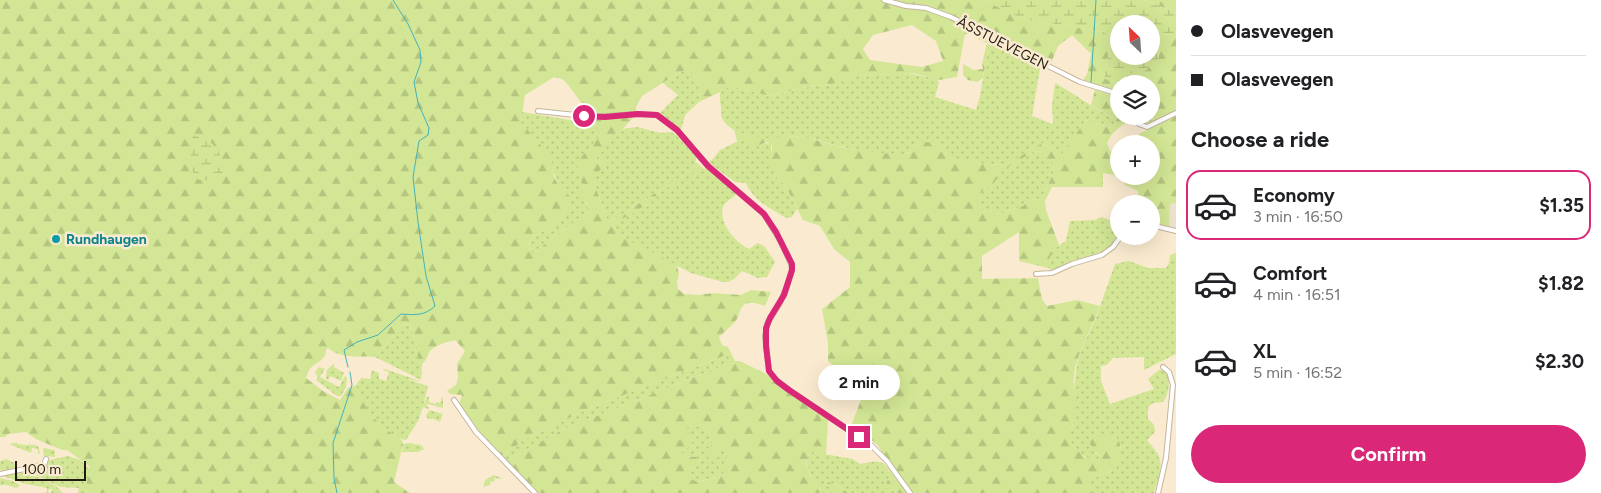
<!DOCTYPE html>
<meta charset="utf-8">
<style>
:root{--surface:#fff;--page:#f6f6f6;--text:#202124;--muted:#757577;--line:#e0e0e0;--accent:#db2777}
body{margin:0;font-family:Figtree,sans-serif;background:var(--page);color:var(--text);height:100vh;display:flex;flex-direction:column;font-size:19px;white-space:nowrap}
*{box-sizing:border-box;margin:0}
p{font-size:16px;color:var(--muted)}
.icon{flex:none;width:28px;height:28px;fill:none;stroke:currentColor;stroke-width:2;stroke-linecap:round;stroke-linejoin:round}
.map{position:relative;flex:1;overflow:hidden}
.panel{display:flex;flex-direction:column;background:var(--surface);width:425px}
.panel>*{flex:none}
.hud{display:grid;align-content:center;height:110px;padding:0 15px;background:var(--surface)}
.needle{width:32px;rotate:335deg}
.tools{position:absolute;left:1110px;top:15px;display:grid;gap:10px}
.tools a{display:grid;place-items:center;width:50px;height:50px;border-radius:50%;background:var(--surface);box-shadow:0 5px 20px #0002;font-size:25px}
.scale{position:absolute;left:15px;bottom:12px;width:71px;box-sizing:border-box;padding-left:5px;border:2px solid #201a11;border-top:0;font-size:14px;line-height:18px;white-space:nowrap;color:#201a11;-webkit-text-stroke:4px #faebd0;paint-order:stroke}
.end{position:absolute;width:22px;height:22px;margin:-11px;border:6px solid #db2777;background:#fff;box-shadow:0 0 0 2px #fff}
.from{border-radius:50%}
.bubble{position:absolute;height:35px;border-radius:18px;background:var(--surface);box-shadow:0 5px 20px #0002;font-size:16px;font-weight:700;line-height:35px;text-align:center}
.hud b{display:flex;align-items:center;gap:18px;height:48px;font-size:19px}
.hud b+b{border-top:1px solid var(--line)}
.hud i{width:12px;height:12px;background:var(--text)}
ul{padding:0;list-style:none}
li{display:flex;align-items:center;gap:15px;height:70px;margin:0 10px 8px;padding:0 5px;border:2px solid transparent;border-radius:15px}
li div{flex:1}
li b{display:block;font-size:19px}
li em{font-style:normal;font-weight:700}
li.on{border-color:var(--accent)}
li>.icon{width:45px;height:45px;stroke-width:1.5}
h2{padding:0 15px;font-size:22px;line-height:60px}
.cta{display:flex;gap:10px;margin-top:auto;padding:10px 15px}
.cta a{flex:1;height:58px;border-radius:30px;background:var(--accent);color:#fff;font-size:20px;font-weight:700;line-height:58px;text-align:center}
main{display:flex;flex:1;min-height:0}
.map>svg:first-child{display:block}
.commercial{fill:#efe0cd}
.grass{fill:url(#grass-dots)}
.forest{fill:url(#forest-firs);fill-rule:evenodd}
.wetland{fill:url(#wetland-marsh);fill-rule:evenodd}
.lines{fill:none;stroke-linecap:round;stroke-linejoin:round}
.stream{stroke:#45b2b9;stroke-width:1}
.minor-casing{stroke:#c4b59c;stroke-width:6}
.minor{stroke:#fff;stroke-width:4}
.route{stroke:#db2777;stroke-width:6}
.culture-dot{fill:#0f9aa8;stroke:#faebd0;stroke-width:2}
.labels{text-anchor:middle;stroke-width:5;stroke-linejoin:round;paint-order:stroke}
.street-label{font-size:14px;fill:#201a11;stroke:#faebd0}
.culture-label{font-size:14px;font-weight:bold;fill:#0d838f;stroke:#faebd0;text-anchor:start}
</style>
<main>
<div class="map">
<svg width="1176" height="493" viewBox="0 0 1176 493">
<defs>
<pattern id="grass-dots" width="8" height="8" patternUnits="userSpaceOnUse" patternTransform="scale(1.25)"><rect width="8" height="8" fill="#d2e695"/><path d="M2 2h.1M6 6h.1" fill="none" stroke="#b4c57f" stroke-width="1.8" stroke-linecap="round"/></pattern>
<pattern id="forest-firs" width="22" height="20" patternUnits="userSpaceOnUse" patternTransform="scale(1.25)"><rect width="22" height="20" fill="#d2e695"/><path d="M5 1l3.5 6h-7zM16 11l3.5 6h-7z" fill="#b4c57f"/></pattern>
<pattern id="wetland-marsh" width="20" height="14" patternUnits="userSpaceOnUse" patternTransform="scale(1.25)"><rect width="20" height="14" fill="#d2e695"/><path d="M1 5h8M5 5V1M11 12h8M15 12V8" fill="none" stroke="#b4c57f"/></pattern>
</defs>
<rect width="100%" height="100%" fill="#faebd0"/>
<!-- commercial -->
<path class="commercial" d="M1176 203V229L1169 228 1170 204Z"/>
<!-- grass -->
<g class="grass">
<path d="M989 43 1035 59 1041 63 1032 116 1053 124 1052 105 1055 83C1075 94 1093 108 1113 118L1116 124 1112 128 1086 120 1061 156 1044 143 1008 164 989 165 947 157 942 145C937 142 920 140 916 144 911 148 911 154 902 155 885 155 858 151 842 147 829 144 817 139 805 137 795 135 784 138 774 138 757 139 728 134 721 116 723 106 716 95 723 88H738L770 96 801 88 832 84 858 76 908 73 937 79 939 82 935 97 976 110 980 96Z"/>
<path d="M689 70C700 77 700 91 699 102L685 115 681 130 659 114 678 95 663 83 678 73Z"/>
<path d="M522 112 594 124 600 130V135L576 171C578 175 583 182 583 186 583 189 582 192 583 195 585 203 590 206 585 214L533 253 530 252C525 233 548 233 557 223 562 217 566 210 571 204L559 186 551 166 521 123Z"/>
<path d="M636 127C644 128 650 131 657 132 663 134 668 131 674 133L697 157 694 166 690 171 610 222 606 217 593 180V176L601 161H597L596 159 603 149 623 129Z"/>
<path d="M740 140H746L753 144 771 143V153L774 174 785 185 797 209 792 217 786 218C770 208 754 201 746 183L735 182 708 162 713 159 720 150Z"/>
<path d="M1035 151 1041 152 1054 164 1053 174 1041 199 1030 200 1023 206 999 214C990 211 976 205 979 194L989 187 1003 169Z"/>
<path d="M703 168 709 170 737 193C733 199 725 201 723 207 718 223 736 243 749 249L758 243 764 246 775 262 767 277 758 278 742 271 734 279 728 282H723L691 273 629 241 612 225 644 206H648C660 189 683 175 703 168Z"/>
<path d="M1101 217 1119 223C1119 254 1098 253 1075 260 1067 263 1061 268 1053 271L1048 268C1048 255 1055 247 1066 241L1070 221 1095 220Z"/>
<path d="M1176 253V354L1144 370V357L1113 358 1107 365 1101 366V381L1110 404 1154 389 1148 379 1159 370H1164C1171 378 1170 393 1163 402L1153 403 1148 407V419L1154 425 1155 430 1154 433 1147 440C1150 444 1154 448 1157 453 1165 464 1157 481 1154 493H1091V479L1105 473 1111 472 1117 465 1121 446 1095 452 1100 457 1098 461C1084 460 1079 450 1069 441V432L1072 428 1074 418 1073 395 1077 364 1080 352 1096 318 1115 264 1129 261 1148 268H1166L1169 263 1170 255Z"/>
<path d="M409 324 417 345 418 362 422 364 421 380 375 357 402 325Z"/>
<path d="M731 353 735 361 564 429 504 462 500 457 527 438 588 409Z"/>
<path d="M334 363V367L344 373 341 381 330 376 328 380 326 378 327 370Z"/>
<path d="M319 367 325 369 320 377 339 387 345 376 347 378 346 387 341 396H337L316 380 318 378 315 372Z"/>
<path d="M385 369 417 380 422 382 406 379 428 386 423 406 427 397H429V402L435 404 436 402 440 403 442 397 443 398V408L428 404 426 405 429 408 428 409 423 407 418 421 406 440C399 439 393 435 388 431 372 418 362 405 356 385L361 378 370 379 372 370 379 373V379L386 381 389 372 383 370Z"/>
<path d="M430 410 443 414 440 422 434 419H428L426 415Z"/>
<path d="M700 425 709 433 713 442 707 450 722 461 715 453V449L722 448C731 460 729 465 721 476L697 482 690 480V473L699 461 696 457 684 456 682 452 691 445 687 427Z"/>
<path d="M16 443C26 447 30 443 38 446L40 453 38 454V449L32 448 31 453 9 444Z"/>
<path d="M409 443 421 445 424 449 418 452H402L403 444Z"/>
<path d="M43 448 55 450V457L44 456Z"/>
<path d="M812 452 853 459 860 464C875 461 886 457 890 476L885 484 897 493H848L842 488 825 480 833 493H823C815 482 805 471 807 457Z"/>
<path d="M68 456 80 460 91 471 86 491 93 493H78L79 488 60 487 32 473 21 470 44 466 49 460Z"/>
<path d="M7 459 14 463 16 468 7 470H0V461Z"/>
<path d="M18 472C30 474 57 482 62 493H51L52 489H49L48 492 50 493H45L47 491V488L26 484 0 475Z"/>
<path d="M494 475 504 479 493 478 495 479 494 482 491 481 490 485 483 487 485 480Z"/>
<path d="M0 478 13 481 20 485 16 488 7 485H0Z"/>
</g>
<!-- forest -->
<g class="forest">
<path d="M0 0H984L1022 19 1101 31 1112 36 1104 78 1119 84V92L1083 80 1087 74 1091 54 1072 35 1058 46 1051 63 1005 38 980 28 979 32 1035 59 989 43 983 78 977 82 968 80 963 75V64L974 70 983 69 982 64 987 43 978 39V32L965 34 957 77 939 80 913 73 858 76 832 84 801 88 770 96 738 88H723L720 92 699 102C700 91 700 77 689 70L678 73 642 96 635 108 638 112 596 159 597 161 604 160 606 165 593 176V180L606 217 610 222 690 171 696 162 703 168C691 173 653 192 651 205L644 206 612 225 629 241 677 265 679 274 677 282 678 289 684 294 698 295 713 293 741 295 751 290 771 292 765 306C757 303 747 300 742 307 739 311 739 316 737 319 732 326 725 331 719 337L722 345 728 347 731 353 588 409 527 438 500 457 478 435 459 405 462 395 450 394 447 391 456 385 458 378 457 364 465 351 455 340C448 342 437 344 431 350 427 355 427 360 422 364L418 362 417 345 409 324 402 325 375 357C358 356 341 359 328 348L326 350C326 361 315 362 309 370 308 372 307 375 306 378L323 391 340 400 348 388 356 385C364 410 379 427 402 440L403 444 394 482 410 493H93L86 491 89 466 67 450H62L36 439 26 432 8 434 5 437H0ZM912 25 936 41 943 61 922 67 870 60 863 49 873 35ZM554 77C557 78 559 78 562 79 569 83 599 128 600 135L580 159 576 171C582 183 587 186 577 197 586 199 590 204 585 214L533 253 530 252C524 233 548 233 557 223 562 217 566 210 571 204L570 196C559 190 549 172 553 160L521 122 525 95Z"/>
<path d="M1143 0H1176V12Z"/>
<path d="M1157 34 1176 35V203L1170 204 1169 228 1151 222V204H1139L1138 191 1125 185 1119 176H1151V144H1134L1140 133 1148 130 1138 125 1134 118C1122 125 1113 130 1107 143L1110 151 1119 155V176L1103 173V187H1052L1045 201 1046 210 1059 245 1050 257 1048 268 1019 261V232L982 256V279L1038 278 1042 299 1047 306 1077 300 1100 306C1092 329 1077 351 1074 375 1073 390 1075 404 1074 418 1073 426 1069 432 1069 441L1086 458 1098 461 1100 457 1090 444V438L1114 434C1125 445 1119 457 1116 470L1105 473 1091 479V493H912L899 478 877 444 851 426 861 400 853 385 828 361V343L822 309 850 287V262L834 249 820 226 803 220 785 185 774 174 772 168 770 158 772 149 771 143 767 142 756 146 746 140 737 141 734 129 746 135 767 138 802 136 844 148 877 153 908 154 917 142H934L942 144 947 157 989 165 1008 164 1044 142 1046 145 1061 155 1086 120 1112 128 1116 124 1113 118 1091 105 1095 90 1119 97V116H1151V84H1124L1133 71 1159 60ZM1035 151 1041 152 1054 164 1053 174 1041 199 1030 200 1023 206 999 214C990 211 976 205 979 194L993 184 1004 169Z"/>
<path d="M735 361H740L768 375 780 387 828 419 826 455 812 452C797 462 816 483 823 493H536L504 462 564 429ZM700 425 709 433 713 442 707 450V456L716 465 722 464V461L715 453V449L722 448C731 460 728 465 721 476L698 482 690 479V473L699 461 696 457 684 456 682 452 691 445 693 441 687 427Z"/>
<path d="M887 467 907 493H897L884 487 890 476Z"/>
<path d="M824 480 842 488 848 493H833Z"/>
</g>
<!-- wetland -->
<g class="wetland">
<path d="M984 0H1143L1176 12V35L1157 34 1159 60 1145 71H1133L1124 84 1113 83 1104 78 1112 36 1101 31 1022 19ZM1119 24H1151V56H1119Z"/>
<path d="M195 135H204L218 150 224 168 220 180H199L191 170V139Z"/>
</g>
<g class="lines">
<!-- stream -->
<g class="stream">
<path d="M1091 83 1096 0"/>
<path d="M348 367 344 350 357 342 378 335 401 314C414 315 425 316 435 306L426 276 418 222 413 177 419 141 428 135 429 128 418 103 414 82 421 62 420 50 408 24 393 0"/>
<path d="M337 493 334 478 333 443 352 385 350 372"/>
</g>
<defs>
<g id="minor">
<path d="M884 0 906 6 926 8 951 17 1080 82 1119 94"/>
<path d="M538 111 594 117 637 114 657 115 677 130 708 166 764 214 781 242 791 264 792 270 787 286 780 303 768 322 765 336 769 371 777 381 789 390 872 446 887 461 910 493"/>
<path d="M1135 116 1139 124 1147 127 1176 113"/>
<path d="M1151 225 1176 231"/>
<path d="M1036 274 1052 273 1072 264 1102 255 1113 247 1121 236"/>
<path d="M454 400 476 432 535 493"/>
<path d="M0 474 39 466 44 465 46 459"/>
<path d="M1158 493 1166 458 1173 385 1169 372 1163 367"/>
</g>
</defs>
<!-- minor casing -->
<use href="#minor" class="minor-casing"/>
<!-- minor -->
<use href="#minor" class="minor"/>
</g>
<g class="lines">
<!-- route -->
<path class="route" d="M584 116 605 117 638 114 657 115 677 130 708 166 764 214 776 232 792 264V270L784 295 770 318 766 328V346L769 371 777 381 789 390 859 437"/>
</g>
<!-- markers -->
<circle class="culture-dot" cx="56" cy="239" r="5"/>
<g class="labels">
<!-- street labels -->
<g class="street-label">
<text transform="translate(1003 43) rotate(27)" y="5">ÅSSTUEVEGEN</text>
</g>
<!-- culture labels -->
<g class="culture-label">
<text x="66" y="244">Rundhaugen</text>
</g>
</g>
</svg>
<div class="tools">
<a><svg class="needle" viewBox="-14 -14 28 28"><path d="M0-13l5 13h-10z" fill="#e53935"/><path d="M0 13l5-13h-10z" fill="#757577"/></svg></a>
<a><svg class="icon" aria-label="layers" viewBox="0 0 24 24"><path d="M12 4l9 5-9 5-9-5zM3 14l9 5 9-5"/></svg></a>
<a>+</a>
<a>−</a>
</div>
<div class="scale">100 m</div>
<i class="end from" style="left:584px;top:116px"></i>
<i class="end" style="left:859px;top:437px"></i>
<div class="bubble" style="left:818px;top:365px;width:82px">2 min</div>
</div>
<section class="panel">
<div class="hud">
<b><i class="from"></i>Olasvevegen</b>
<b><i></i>Olasvevegen</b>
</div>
<h2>Choose a ride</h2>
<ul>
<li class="on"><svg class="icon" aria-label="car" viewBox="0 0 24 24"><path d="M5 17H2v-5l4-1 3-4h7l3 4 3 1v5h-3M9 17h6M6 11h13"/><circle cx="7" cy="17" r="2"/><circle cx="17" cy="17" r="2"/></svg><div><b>Economy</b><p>3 min · 16:50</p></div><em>$1.35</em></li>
<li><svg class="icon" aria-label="car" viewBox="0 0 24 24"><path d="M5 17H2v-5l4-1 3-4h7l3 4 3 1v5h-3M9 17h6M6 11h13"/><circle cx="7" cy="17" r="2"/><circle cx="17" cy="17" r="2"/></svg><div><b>Comfort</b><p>4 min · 16:51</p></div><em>$1.82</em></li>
<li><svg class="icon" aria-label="car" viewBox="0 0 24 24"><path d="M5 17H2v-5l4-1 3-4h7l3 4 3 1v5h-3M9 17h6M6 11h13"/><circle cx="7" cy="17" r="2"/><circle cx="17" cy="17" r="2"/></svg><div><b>XL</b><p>5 min · 16:52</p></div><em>$2.30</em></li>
</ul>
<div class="cta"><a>Confirm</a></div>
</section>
</main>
